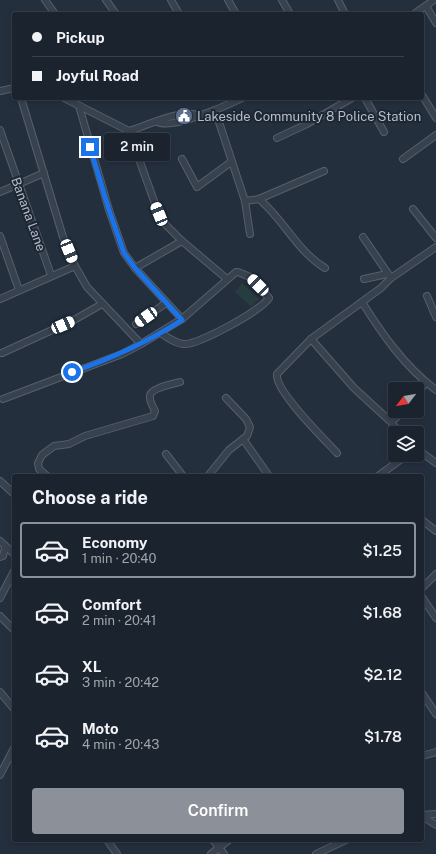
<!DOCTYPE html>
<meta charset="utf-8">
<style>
:root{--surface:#1b232e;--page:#282f3a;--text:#f1f3f6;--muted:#a0a4aa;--line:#39404a;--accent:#8c9099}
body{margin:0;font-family:"Public Sans",sans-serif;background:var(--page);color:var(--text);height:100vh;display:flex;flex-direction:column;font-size:15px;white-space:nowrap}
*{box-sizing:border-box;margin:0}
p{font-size:13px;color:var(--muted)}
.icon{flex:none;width:22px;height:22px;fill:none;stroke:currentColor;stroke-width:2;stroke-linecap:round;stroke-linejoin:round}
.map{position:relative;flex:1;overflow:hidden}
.drawer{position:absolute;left:12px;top:474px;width:412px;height:368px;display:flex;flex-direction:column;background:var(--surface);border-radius:4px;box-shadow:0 2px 6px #0003,0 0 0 1px var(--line)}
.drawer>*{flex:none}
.guide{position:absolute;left:12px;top:12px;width:412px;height:88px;border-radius:4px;box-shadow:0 2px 6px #0003,0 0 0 1px var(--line);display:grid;align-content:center;height:88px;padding:0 20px;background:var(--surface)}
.needle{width:26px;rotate:239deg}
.buttons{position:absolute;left:388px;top:382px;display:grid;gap:8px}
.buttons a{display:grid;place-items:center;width:36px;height:36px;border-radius:4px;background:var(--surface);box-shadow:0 2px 6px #0003,0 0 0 1px var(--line);font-size:20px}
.end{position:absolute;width:18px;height:18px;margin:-9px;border:5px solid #1a73e8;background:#fff;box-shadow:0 0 0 2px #fff}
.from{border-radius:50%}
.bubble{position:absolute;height:28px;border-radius:4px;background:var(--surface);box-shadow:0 2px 6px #0003,0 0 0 1px var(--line);font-size:13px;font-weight:600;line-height:28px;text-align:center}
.car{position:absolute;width:12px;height:24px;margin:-12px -6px;border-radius:5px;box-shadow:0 0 3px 1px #0007;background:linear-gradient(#fff 24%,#345 0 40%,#fff 0 76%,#345 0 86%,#fff 0)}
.guide b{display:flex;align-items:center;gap:14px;height:38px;font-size:15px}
.guide b+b{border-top:1px solid var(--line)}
.guide i{width:10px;height:10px;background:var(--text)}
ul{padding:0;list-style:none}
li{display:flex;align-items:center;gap:12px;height:56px;margin:0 8px 6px;padding:0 12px;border:2px solid transparent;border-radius:4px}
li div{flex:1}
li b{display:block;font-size:15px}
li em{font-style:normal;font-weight:600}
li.selected{border-color:var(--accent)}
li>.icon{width:36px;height:36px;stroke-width:1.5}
h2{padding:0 20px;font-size:18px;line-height:48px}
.action{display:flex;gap:8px;margin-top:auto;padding:8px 20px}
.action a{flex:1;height:46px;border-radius:4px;background:var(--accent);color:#fff;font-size:16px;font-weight:600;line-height:46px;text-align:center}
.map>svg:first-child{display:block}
.green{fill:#263c3f}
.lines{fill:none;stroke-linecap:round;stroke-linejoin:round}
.minor-casing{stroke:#565f6c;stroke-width:8}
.minor{stroke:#38414e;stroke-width:6}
.route{stroke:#1a73e8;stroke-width:5}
.labels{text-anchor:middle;stroke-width:4;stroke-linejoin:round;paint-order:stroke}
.poi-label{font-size:13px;fill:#b4bcc9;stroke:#1d2633;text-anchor:start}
.street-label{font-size:13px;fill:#b4bcc9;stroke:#1d2633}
</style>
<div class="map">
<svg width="436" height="854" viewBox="0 0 436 854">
<rect width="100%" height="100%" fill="#242f3e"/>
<!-- green -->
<path class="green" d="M242 283 259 299 251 307 235 292Z"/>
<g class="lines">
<defs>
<g id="minor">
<path d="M45 0 55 14"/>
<path d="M106 0 116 14"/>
<path d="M171 0 179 14"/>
<path d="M228 0 236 14"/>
<path d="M282 0 290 14"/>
<path d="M338 0 345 14"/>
<path d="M426 6 436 23"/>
<path d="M414 14 434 0"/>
<path d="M0 91 14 88"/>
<path d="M422 95 436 118"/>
<path d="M21 98 63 237 75 266 87 287 141 344 182 319 236 272H238L250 277 269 298C262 310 197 346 183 344 175 343 168 338 161 333"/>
<path d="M64 98 129 131C146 126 180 109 197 115"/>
<path d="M365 98 384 132"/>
<path d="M79 106 109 210 124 253 135 268 182 319"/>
<path d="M215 110 245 201 250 234"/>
<path d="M158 122C171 130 228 105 242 98"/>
<path d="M0 130 51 275"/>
<path d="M129 131 154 201 164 223 182 241 227 279"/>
<path d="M277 138 307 124 352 98"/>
<path d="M182 159 197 187 231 162"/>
<path d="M403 159 436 135"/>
<path d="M0 192 44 173"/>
<path d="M259 199C284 220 297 251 325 268"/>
<path d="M245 201 259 199 324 171"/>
<path d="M413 209 436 238"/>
<path d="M0 236 19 290"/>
<path d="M363 237 391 278"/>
<path d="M135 268 182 241"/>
<path d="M364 279 387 274"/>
<path d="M427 296 436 317"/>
<path d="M0 299 75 266"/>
<path d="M362 302C382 334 405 367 436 390"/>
<path d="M136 324 166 303"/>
<path d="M311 339 354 388 391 422 400 433"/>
<path d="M2 353 74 320 102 304"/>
<path d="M417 395 426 382"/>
<path d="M3 399 122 354 141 344"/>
<path d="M391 422 404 411"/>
<path d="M243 439 269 476"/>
<path d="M417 449 436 463"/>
<path d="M337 453C325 440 274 390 277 374L311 339 381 288 391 278 436 247"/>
<path d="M166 454 183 476"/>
<path d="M47 476 39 469 38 463 42 455 54 446 69 444 85 436 153 416 155 411C153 407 149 400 150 396 150 388 174 384 180 382"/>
<path d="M208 476 229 450 247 436 250 427 246 419 226 398"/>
<path d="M378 476 407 455"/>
<path d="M0 481 14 494"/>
<path d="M422 520 436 531"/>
<path d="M0 541 14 554"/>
<path d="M0 557 3 556 5 548"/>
<path d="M422 588 436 574"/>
<path d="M422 597 436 618"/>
<path d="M0 598 14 571"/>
<path d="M0 616 14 630"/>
<path d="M0 692 14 709"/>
<path d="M422 693 436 714"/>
<path d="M422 756 436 752"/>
<path d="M0 775 14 748"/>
<path d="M422 815 436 814"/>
<path d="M422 816 436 825"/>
<path d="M107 840 117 854"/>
<path d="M213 840 224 854"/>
<path d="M211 854 229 840"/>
<path d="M316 854 346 840"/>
</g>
</defs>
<!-- minor casing -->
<use href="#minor" class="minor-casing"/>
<!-- minor -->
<use href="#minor" class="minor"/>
</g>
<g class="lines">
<!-- route -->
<path class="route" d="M72 372C113 358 146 343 182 320L135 268 124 253 109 210 90 147"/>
</g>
<!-- icons -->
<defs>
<symbol id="civic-disc" viewBox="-11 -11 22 22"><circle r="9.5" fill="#5c6f8a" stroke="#1d2633"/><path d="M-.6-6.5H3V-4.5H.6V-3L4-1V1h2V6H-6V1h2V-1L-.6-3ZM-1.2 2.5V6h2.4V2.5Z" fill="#fff"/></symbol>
</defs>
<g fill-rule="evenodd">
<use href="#civic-disc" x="174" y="106" width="20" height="20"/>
</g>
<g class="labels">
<!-- poi labels -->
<g class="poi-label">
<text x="197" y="121">Lakeside Community 8 Police Station</text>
</g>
<!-- street labels -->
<g class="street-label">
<text transform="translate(29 214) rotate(70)" y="5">Banana Lane</text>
</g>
</g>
</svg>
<div class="buttons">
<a><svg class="needle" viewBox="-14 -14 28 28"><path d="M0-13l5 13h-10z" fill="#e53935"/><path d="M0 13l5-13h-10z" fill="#a0a4aa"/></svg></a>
<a><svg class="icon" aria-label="layers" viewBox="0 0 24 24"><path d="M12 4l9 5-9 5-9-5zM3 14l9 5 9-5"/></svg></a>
</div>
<i class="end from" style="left:72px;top:372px"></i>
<i class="end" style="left:90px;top:147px"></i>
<div class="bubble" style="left:104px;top:133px;width:66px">2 min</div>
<i class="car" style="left:159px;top:214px;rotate:338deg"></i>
<i class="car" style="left:69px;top:251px;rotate:158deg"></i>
<i class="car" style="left:258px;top:285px;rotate:315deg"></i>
<i class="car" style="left:146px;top:317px;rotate:235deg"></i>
<i class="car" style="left:63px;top:325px;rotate:66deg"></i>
<div class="guide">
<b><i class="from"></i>Pickup</b>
<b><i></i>Joyful Road</b>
</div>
<section class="drawer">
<h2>Choose a ride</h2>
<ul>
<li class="selected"><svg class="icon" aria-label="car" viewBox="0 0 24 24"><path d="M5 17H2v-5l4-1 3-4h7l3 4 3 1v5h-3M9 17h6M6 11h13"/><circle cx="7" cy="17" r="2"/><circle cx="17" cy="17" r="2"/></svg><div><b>Economy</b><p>1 min · 20:40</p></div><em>$1.25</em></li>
<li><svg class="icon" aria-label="car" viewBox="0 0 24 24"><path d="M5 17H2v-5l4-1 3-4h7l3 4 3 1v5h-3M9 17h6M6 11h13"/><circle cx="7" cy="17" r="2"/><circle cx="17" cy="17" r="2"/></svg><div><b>Comfort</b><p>2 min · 20:41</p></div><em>$1.68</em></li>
<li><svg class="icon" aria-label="car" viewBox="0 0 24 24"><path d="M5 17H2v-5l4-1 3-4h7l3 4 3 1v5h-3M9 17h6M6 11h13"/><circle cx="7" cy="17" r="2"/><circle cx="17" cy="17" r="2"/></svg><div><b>XL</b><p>3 min · 20:42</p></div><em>$2.12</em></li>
<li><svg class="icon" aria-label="car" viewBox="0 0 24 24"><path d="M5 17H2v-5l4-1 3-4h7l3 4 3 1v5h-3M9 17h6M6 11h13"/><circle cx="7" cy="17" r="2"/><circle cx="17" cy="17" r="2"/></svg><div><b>Moto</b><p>4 min · 20:43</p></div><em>$1.78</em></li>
</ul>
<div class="action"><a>Confirm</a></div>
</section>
</div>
